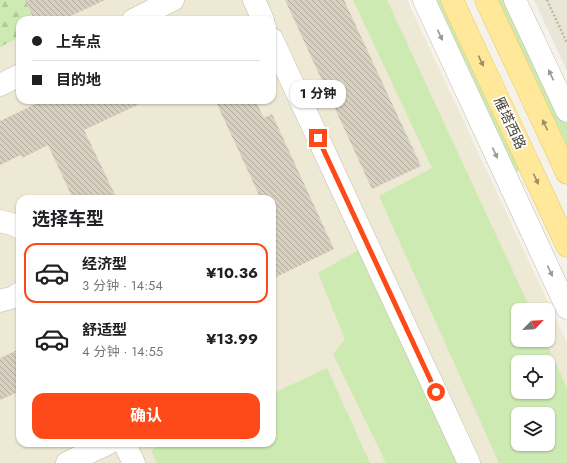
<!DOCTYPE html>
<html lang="zh">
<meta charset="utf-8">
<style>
:root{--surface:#fff;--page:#f2f2f2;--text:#202124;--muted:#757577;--line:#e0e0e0;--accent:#fe4918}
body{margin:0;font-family:Jost,"Noto Sans SC",sans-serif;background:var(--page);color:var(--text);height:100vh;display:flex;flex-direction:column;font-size:15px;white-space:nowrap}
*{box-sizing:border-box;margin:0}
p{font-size:13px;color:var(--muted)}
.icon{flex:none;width:22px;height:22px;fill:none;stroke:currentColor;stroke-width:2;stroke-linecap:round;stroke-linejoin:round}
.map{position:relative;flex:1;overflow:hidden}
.side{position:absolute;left:16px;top:195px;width:260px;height:252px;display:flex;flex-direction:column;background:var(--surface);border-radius:12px;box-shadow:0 1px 3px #0004}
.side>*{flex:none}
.banner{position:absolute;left:16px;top:16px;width:260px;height:88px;border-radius:12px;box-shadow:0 1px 3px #0004;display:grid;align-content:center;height:88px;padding:0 16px;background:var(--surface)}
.needle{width:26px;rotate:65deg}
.fabs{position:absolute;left:511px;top:303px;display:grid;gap:8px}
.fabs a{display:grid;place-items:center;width:44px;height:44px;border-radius:8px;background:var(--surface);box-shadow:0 1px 3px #0004;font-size:20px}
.end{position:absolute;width:18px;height:18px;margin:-9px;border:5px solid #fe4918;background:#fff;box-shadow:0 0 0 2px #fff}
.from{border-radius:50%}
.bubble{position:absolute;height:28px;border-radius:12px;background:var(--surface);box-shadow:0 1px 3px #0004;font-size:13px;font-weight:700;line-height:28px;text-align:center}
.banner b{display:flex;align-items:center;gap:14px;height:38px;font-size:15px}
.banner b+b{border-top:1px solid var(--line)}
.banner i{width:10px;height:10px;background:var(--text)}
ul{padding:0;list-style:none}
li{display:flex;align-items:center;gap:12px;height:60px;margin:0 8px 6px;padding:0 8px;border:2px solid transparent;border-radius:12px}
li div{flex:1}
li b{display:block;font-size:15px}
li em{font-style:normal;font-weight:700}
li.selected{border-color:var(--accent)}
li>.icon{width:36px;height:36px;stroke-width:1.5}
h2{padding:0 16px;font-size:18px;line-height:48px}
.cta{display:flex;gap:8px;margin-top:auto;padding:8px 16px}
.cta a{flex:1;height:46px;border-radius:12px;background:var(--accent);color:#fff;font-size:16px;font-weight:700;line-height:46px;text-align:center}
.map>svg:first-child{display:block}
.residential{fill:#e9e5d8}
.education{fill:#eee9d4;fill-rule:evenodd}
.grass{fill:#cdeab2;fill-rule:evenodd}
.forest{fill:url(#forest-firs)}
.building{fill:url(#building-back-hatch)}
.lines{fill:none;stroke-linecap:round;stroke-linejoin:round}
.minor-casing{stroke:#c1bbac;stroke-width:23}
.major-casing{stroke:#e7c867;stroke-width:23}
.path{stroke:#c3b89d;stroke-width:2.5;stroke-dasharray:2 2;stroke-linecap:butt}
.minor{stroke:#fff;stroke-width:22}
.major{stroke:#ffe899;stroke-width:22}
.oneway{fill:#9b9892}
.oneway2{fill:#9b8e64}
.route{stroke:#fe4918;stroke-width:5}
.labels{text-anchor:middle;stroke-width:3.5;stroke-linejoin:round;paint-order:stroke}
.street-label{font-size:14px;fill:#4a4438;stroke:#fff}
</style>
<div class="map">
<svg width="567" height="463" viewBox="0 0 567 463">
<defs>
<pattern id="forest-firs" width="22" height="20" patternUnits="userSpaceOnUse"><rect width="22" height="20" fill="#cdeab2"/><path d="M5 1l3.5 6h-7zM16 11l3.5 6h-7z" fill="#b2ca9a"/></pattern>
<pattern id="building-back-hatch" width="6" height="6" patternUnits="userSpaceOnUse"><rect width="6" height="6" fill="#d7cfbf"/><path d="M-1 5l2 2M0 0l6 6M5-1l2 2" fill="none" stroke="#b0aa9c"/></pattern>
</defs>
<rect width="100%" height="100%" fill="#f5f2ea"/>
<!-- residential -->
<path class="residential" d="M534 0H567V71Z"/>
<!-- education -->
<path class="education" d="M0 0H407L567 343V463H0ZM20 20H272V100H20ZM20 199H272V443H20ZM518 310H548V340H518ZM518 362H548V392H518ZM518 414H548V444H518Z"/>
<!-- grass -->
<g class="grass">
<path d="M353 0H387L531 310H518V340H545L567 388V463H499L379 196 432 168ZM518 362H548V392H518ZM518 414H548V444H518Z"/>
<path d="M429 0H443L522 169 510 175Z"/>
<path d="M495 0H510L567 122V149Z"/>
<path d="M360 249 461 463H386L333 354 345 339 318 273Z"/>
<path d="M327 368 370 463H157L151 450 166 443H272V394Z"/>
</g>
<!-- forest -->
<path class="forest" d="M0 0H25L33 20H20V37L0 47Z"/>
<!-- building -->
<g class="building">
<path d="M25 0H105L62 20H34Z"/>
<path d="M285 0H344L421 166 372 189Z"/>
<path d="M44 100H148L84 130 117 199H73L48 145 22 158 21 155 0 165V121Z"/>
<path d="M215 100H255L264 118 272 114 334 249 272 279V199H261Z"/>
<path d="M20 349V391L0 400V358Z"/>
</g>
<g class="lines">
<defs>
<g id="minor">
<path d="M254 0 263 20"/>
<path d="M424 0 567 308"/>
<path d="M515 0 567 111"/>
<path d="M133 20 173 0"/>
<path d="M272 39 469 463"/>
<path d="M0 85 20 75"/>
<path d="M0 221 15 225 20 228"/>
<path d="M0 301 14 297 20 293"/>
<path d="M124 443 134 463"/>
<path d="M67 463 109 443"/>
</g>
<g id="major">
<path d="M452 0 567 246"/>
<path d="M486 0 567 173"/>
</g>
</defs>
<!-- minor casing -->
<use href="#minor" class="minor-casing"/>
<!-- major casing -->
<use href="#major" class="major-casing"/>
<!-- path -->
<path class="path" d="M547 0 567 43"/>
<!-- minor -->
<use href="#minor" class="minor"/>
<!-- major -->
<use href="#major" class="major"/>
</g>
<!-- one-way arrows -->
<defs><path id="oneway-solid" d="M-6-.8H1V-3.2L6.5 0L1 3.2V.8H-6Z"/></defs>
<g class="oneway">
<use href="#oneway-solid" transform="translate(440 35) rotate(65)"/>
<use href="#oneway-solid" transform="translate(551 75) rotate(-115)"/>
<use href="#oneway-solid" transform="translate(495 153) rotate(65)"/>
<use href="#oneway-solid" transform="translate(550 271) rotate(65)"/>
</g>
<g class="oneway2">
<use href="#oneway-solid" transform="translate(481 61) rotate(65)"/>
<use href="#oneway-solid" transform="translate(545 125) rotate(-115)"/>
<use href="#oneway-solid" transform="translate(536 179) rotate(65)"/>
</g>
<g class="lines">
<!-- route -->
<path class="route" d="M318 138 436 392"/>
</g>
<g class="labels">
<!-- street labels -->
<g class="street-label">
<text transform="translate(510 123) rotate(65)" y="5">雁塔西路</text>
</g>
</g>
</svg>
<div class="fabs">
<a><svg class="needle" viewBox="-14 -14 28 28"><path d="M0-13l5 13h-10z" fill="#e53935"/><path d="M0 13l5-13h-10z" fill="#757577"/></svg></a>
<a><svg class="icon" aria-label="locate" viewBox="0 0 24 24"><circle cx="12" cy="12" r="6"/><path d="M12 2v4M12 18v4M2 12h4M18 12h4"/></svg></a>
<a><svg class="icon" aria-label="layers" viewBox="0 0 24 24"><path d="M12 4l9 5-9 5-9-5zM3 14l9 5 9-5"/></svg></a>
</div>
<i class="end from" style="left:436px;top:392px"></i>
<i class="end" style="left:318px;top:138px"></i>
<div class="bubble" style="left:290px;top:80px;width:56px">1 分钟</div>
<div class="banner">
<b><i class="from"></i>上车点</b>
<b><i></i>目的地</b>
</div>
<section class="side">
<h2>选择车型</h2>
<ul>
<li class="selected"><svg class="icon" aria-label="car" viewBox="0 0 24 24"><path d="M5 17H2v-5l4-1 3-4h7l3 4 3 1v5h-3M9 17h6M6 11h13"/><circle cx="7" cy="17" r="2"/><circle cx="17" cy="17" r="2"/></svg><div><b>经济型</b><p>3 分钟 · 14:54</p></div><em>¥10.36</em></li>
<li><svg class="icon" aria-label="car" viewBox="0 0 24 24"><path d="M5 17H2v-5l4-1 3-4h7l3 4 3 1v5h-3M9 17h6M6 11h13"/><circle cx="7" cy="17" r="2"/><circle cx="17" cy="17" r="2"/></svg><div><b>舒适型</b><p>4 分钟 · 14:55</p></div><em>¥13.99</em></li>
</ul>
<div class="cta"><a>确认</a></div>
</section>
</div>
